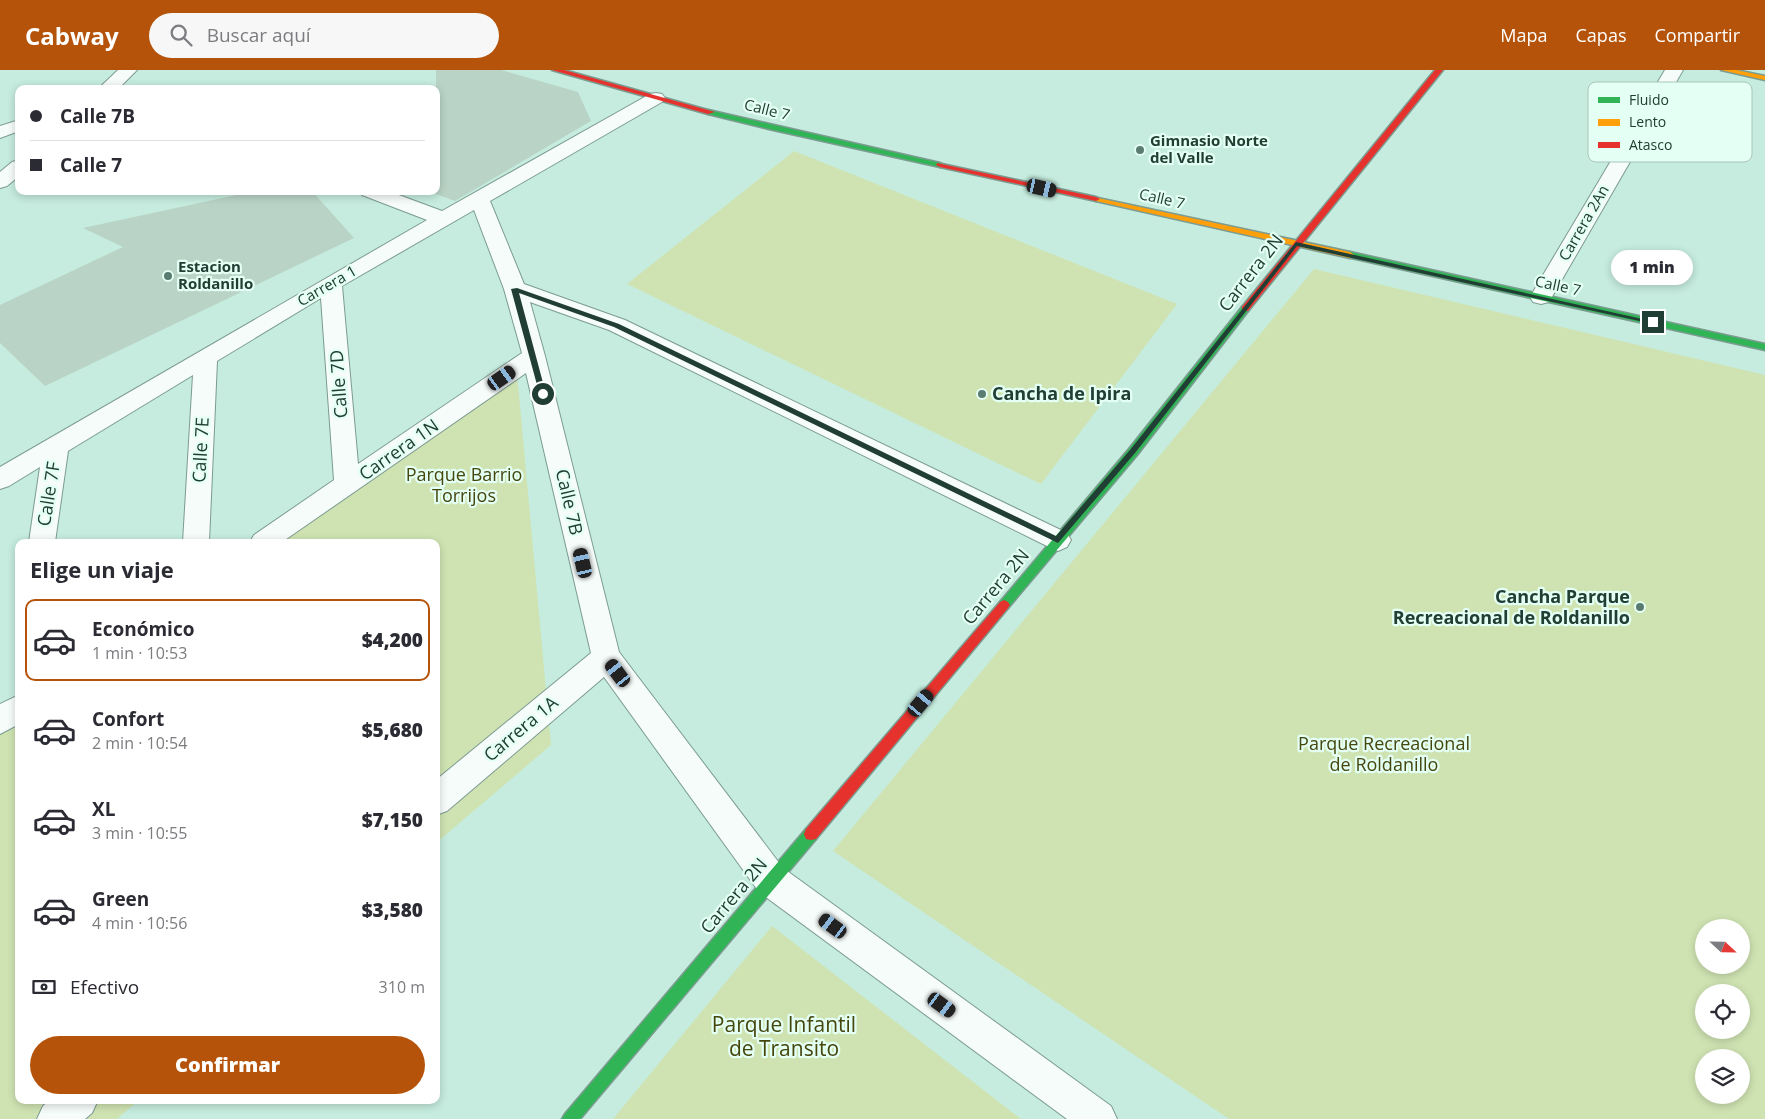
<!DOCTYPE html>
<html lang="es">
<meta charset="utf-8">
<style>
:root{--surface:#fff;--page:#f7f7f7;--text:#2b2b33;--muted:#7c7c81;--line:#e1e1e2;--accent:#b45309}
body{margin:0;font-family:"Open Sans",sans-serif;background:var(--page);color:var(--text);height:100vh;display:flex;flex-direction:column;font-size:19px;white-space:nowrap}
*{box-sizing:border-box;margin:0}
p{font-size:16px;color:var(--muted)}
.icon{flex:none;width:28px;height:28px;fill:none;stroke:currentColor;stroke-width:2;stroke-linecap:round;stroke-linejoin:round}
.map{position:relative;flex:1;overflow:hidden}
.side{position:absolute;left:15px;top:469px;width:425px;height:565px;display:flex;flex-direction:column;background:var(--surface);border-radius:10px;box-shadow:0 2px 8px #0003}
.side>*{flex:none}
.guide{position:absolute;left:15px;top:15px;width:425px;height:110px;border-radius:10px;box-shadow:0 2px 8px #0003;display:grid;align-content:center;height:110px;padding:0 15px;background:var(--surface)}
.needle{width:32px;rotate:112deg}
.tools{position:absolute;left:1695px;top:849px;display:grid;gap:10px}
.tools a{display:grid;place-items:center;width:55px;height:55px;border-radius:50%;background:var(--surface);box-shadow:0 2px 8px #0003;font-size:25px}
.end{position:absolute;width:22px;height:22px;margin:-11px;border:6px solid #213e34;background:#fff;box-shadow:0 0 0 2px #fff}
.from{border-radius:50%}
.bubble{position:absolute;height:35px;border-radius:18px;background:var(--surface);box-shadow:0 2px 8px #0003;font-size:16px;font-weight:800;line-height:35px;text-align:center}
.car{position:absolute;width:15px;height:30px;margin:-15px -8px;border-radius:6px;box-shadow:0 0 4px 1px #0007;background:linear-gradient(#222 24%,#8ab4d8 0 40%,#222 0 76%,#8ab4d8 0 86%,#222 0)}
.guide b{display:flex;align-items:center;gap:18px;height:48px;font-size:19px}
.guide b+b{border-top:1px solid var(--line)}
.guide i{width:12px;height:12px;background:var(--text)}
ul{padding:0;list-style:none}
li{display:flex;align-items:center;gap:15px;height:82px;margin:0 10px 8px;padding:0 5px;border:2px solid transparent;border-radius:10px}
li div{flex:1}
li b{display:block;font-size:19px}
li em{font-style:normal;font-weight:800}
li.current{border-color:var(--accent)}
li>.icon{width:45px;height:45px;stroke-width:1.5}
h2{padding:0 15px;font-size:22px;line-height:60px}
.pay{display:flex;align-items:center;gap:12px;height:55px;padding:0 15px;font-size:19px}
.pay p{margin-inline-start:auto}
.action{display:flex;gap:10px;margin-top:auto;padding:10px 15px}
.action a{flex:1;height:58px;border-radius:30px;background:var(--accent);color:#fff;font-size:20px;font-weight:800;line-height:58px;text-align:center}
header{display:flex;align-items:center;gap:30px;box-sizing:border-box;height:70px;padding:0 25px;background:var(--accent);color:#fff}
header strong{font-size:24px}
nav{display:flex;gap:28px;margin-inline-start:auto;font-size:18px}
.search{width:350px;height:45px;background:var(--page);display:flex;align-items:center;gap:12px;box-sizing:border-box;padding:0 18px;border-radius:28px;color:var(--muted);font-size:19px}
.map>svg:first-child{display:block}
.green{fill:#cfe3b2;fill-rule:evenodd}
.building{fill:#b9d4c6}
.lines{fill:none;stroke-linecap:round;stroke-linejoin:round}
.street-casing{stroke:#7c9b91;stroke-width:2}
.fast-casing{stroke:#7c9b91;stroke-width:3}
.slow-casing{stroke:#7c9b91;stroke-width:3}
.jam-casing{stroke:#7c9b91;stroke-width:3}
.street{fill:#f6fcfa;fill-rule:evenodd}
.fast{fill:#30b455;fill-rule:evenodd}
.slow{fill:#ff9f0a;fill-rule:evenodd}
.jam{fill:#e5322d;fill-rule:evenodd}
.route{fill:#213e34}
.poi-dot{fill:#5a7b70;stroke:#e4fff4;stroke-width:2}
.labels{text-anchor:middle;stroke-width:4.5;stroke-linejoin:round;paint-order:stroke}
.far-street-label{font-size:15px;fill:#213e34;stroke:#e4fff4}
.far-poi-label{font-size:15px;font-weight:bold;fill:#213e34;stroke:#e4fff4;text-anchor:start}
.street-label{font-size:18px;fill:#213e34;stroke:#e4fff4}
.poi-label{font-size:18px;font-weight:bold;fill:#213e34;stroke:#e4fff4;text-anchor:start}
.park-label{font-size:18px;fill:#46470d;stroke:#e4fff4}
.near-park-label{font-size:21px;fill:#46470d;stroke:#e4fff4}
.key{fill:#e4fff4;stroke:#aac5ba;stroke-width:1}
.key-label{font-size:14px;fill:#213e34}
</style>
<header>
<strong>Cabway</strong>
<div class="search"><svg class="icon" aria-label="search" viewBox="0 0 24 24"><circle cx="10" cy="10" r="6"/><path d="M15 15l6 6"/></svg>Buscar aquí</div>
<nav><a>Mapa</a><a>Capas</a><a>Compartir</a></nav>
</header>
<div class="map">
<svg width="1765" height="1049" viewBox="0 0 1765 1049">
<rect width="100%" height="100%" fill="#c5ecde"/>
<!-- green -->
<g class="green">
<path d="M794 81 1177 234 1041 414 627 214Z"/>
<path d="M1314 199 1765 305V1049H1229L833 781ZM1704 858H1741V895H1704ZM1704 922H1741V960H1704ZM1704 988H1741V1025H1704Z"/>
<path d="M517 303 551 675 436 773V472H266Z"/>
<path d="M19 639V1030H139L117 1049H0V651Z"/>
<path d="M772 856 1021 1049H613Z"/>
</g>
<!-- building -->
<g class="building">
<path d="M436 0H501L578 22 591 51 455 131 436 124Z"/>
<path d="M255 121H312L354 168 45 316 0 273V235L123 177 83 158Z"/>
</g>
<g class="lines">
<defs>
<g id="street">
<path d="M118 0H137L118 19H98Z"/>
<path d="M1665 0H1683L1549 232 1541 234 1533 232 1530 227Z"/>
<path d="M656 23 662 24 665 28 662 32 490 131 524 214 625 250 1067 463 1071 470 1067 477 1058 481 1049 477 609 260 530 232 545 286 619 582 783 798 1111 1036 1117 1049H1067L759 822 604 607 447 741 436 745V710L591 583 526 303 282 472H250L254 465 334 410 321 228 217 291 209 472H183L193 305 68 381 55 472H29L40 397 9 416 0 419V397L427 150 362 125 359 121H388L442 141 650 24ZM474 140 504 219 522 283 358 394 342 216Z"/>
<path d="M19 50V61L0 68V56Z"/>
<path d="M19 90V106L7 116 0 118V102L12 92Z"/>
<path d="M19 625V654L0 664V634Z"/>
<path d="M50 1030H98L92 1043 85 1049H37L43 1036Z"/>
</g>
<g id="fast">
<path d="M708 40 940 93 944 95 940 97 769 59 708 44Z"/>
<path d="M1350 182 1765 274V280L1347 187V183Z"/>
<path d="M1245 236 1249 239 1248 241 1137 385 1008 538H1000L998 535 1000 532 1129 379 1242 237Z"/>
<path d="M811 758 816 759 818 764 816 769 580 1049H562L565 1044 806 759Z"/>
</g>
<g id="slow">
<path d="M1721 0H1736L1765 6V10Z"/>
<path d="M1093 127 1350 182 1354 185 1350 188 1096 131 1092 129Z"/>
</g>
<g id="jam">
<path d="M552 0H564L715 42 708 44Z"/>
<path d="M1435 0H1443L1248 241H1242V237Z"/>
<path d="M937 93 1096 127 1100 129 1096 131 940 97 936 95Z"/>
<path d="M1004 530 1008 532 1010 535 1008 538 816 769 811 770 806 769 804 764 806 759 1000 532Z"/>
</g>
</defs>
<!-- street casing -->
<use href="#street" class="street-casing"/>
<!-- fast casing -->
<use href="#fast" class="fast-casing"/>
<!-- slow casing -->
<use href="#slow" class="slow-casing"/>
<!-- jam casing -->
<use href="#jam" class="jam-casing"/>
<!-- street -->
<use href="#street" class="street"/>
<!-- fast -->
<use href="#fast" class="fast"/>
<!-- slow -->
<use href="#slow" class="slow"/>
<!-- jam -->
<use href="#jam" class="jam"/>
</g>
<!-- route -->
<path class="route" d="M1296 172 1656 252 1653 254 1297 176 1135 383 1058 473 614 257 519 223 546 324 540 326 511 219 517 218 619 254 1056 466 1130 380Z"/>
<!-- markers -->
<g class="poi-dot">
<circle cx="1140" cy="80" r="5"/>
<circle cx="168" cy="206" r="5"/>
<circle cx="982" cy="324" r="5"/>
<circle cx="1640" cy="537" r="5"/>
</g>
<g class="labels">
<!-- far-street labels -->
<g class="far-street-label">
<text transform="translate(767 40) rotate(14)" y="5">Calle 7</text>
<text transform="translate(1162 129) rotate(13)" y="5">Calle 7</text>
<text transform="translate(1584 153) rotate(-60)" y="5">Carrera 2An</text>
<text transform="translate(327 216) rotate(-30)" y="5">Carrera 1</text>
<text transform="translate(1558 216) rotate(12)" y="5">Calle 7</text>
</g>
<!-- far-poi labels -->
<g class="far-poi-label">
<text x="1150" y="76">Gimnasio Norte<tspan x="1150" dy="17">del Valle</tspan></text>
<text x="178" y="202">Estacion<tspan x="178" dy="17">Roldanillo</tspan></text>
</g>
<!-- street labels -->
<g class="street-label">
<text transform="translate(1251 203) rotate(-52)" y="6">Carrera 2N</text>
<text transform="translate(339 314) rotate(-94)" y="6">Calle 7D</text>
<text transform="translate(201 380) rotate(-87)" y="6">Calle 7E</text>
<text transform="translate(399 380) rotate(-35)" y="6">Carrera 1N</text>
<text transform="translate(49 424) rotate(-81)" y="6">Calle 7F</text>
<text transform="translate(569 432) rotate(77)" y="6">Calle 7B</text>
<text transform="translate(996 517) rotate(-50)" y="6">Carrera 2N</text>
<text transform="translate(521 659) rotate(-40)" y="6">Carrera 1A</text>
<text transform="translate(734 826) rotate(-50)" y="6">Carrera 2N</text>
</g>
<!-- poi labels -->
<g class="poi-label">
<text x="992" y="330">Cancha de Ipira</text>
<text x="1630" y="533" text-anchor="end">Cancha Parque<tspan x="1630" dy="21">Recreacional de Roldanillo</tspan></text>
</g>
<!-- park labels -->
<g class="park-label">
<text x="464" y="411">Parque Barrio<tspan x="464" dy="21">Torrijos</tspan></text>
<text x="1384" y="680">Parque Recreacional<tspan x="1384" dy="21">de Roldanillo</tspan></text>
</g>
<!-- near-park labels -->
<g class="near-park-label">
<text x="784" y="962">Parque Infantil<tspan x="784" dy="24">de Transito</tspan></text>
</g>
</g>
<!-- legend -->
<rect x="1588" y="12" width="164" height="80" rx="8" class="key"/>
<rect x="1598" y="27" width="22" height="6" fill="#30b455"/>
<rect x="1598" y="49" width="22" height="7" fill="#ff9f0a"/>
<rect x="1598" y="72" width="22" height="6" fill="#e5322d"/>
<g class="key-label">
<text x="1629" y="35">Fluido</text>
<text x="1629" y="57">Lento</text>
<text x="1629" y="80">Atasco</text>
</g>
</svg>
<div class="tools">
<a><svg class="needle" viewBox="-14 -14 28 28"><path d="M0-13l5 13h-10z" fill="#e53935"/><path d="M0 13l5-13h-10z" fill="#7c7c81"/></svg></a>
<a><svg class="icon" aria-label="locate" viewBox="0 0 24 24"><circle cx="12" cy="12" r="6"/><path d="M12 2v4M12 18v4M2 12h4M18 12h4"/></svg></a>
<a><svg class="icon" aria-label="layers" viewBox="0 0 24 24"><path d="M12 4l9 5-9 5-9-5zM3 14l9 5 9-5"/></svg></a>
</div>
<i class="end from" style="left:543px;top:324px"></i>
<i class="end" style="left:1653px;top:252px"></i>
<div class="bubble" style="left:1611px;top:180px;width:82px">1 min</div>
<i class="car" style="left:1042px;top:118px;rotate:103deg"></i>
<i class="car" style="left:502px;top:308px;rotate:55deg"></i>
<i class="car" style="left:583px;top:493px;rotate:347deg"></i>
<i class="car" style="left:618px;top:603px;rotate:323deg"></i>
<i class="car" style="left:921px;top:633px;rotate:40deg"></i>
<i class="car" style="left:833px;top:856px;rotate:306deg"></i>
<i class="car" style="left:942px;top:935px;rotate:126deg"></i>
<div class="guide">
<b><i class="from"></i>Calle 7B</b>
<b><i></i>Calle 7</b>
</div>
<section class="side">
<h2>Elige un viaje</h2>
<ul>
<li class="current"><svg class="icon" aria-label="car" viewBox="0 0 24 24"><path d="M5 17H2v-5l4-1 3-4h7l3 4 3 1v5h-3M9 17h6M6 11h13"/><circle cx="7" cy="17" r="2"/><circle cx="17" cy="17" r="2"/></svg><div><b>Económico</b><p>1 min · 10:53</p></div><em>$4,200</em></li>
<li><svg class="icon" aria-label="car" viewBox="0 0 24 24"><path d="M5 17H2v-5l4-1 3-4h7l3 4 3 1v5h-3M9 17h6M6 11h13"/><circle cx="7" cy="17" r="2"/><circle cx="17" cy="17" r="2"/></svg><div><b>Confort</b><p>2 min · 10:54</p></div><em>$5,680</em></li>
<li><svg class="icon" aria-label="car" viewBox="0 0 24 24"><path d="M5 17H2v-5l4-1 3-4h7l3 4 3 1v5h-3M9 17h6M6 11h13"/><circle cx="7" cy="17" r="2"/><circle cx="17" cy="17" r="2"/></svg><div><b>XL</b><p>3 min · 10:55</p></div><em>$7,150</em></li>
<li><svg class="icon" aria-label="car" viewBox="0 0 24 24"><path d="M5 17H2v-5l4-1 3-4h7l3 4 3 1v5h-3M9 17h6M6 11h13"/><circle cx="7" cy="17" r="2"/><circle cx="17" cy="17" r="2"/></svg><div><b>Green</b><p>4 min · 10:56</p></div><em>$3,580</em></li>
</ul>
<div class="pay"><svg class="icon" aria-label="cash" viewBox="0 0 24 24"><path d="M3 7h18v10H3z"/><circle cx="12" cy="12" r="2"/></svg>Efectivo<p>310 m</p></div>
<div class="action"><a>Confirmar</a></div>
</section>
</div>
